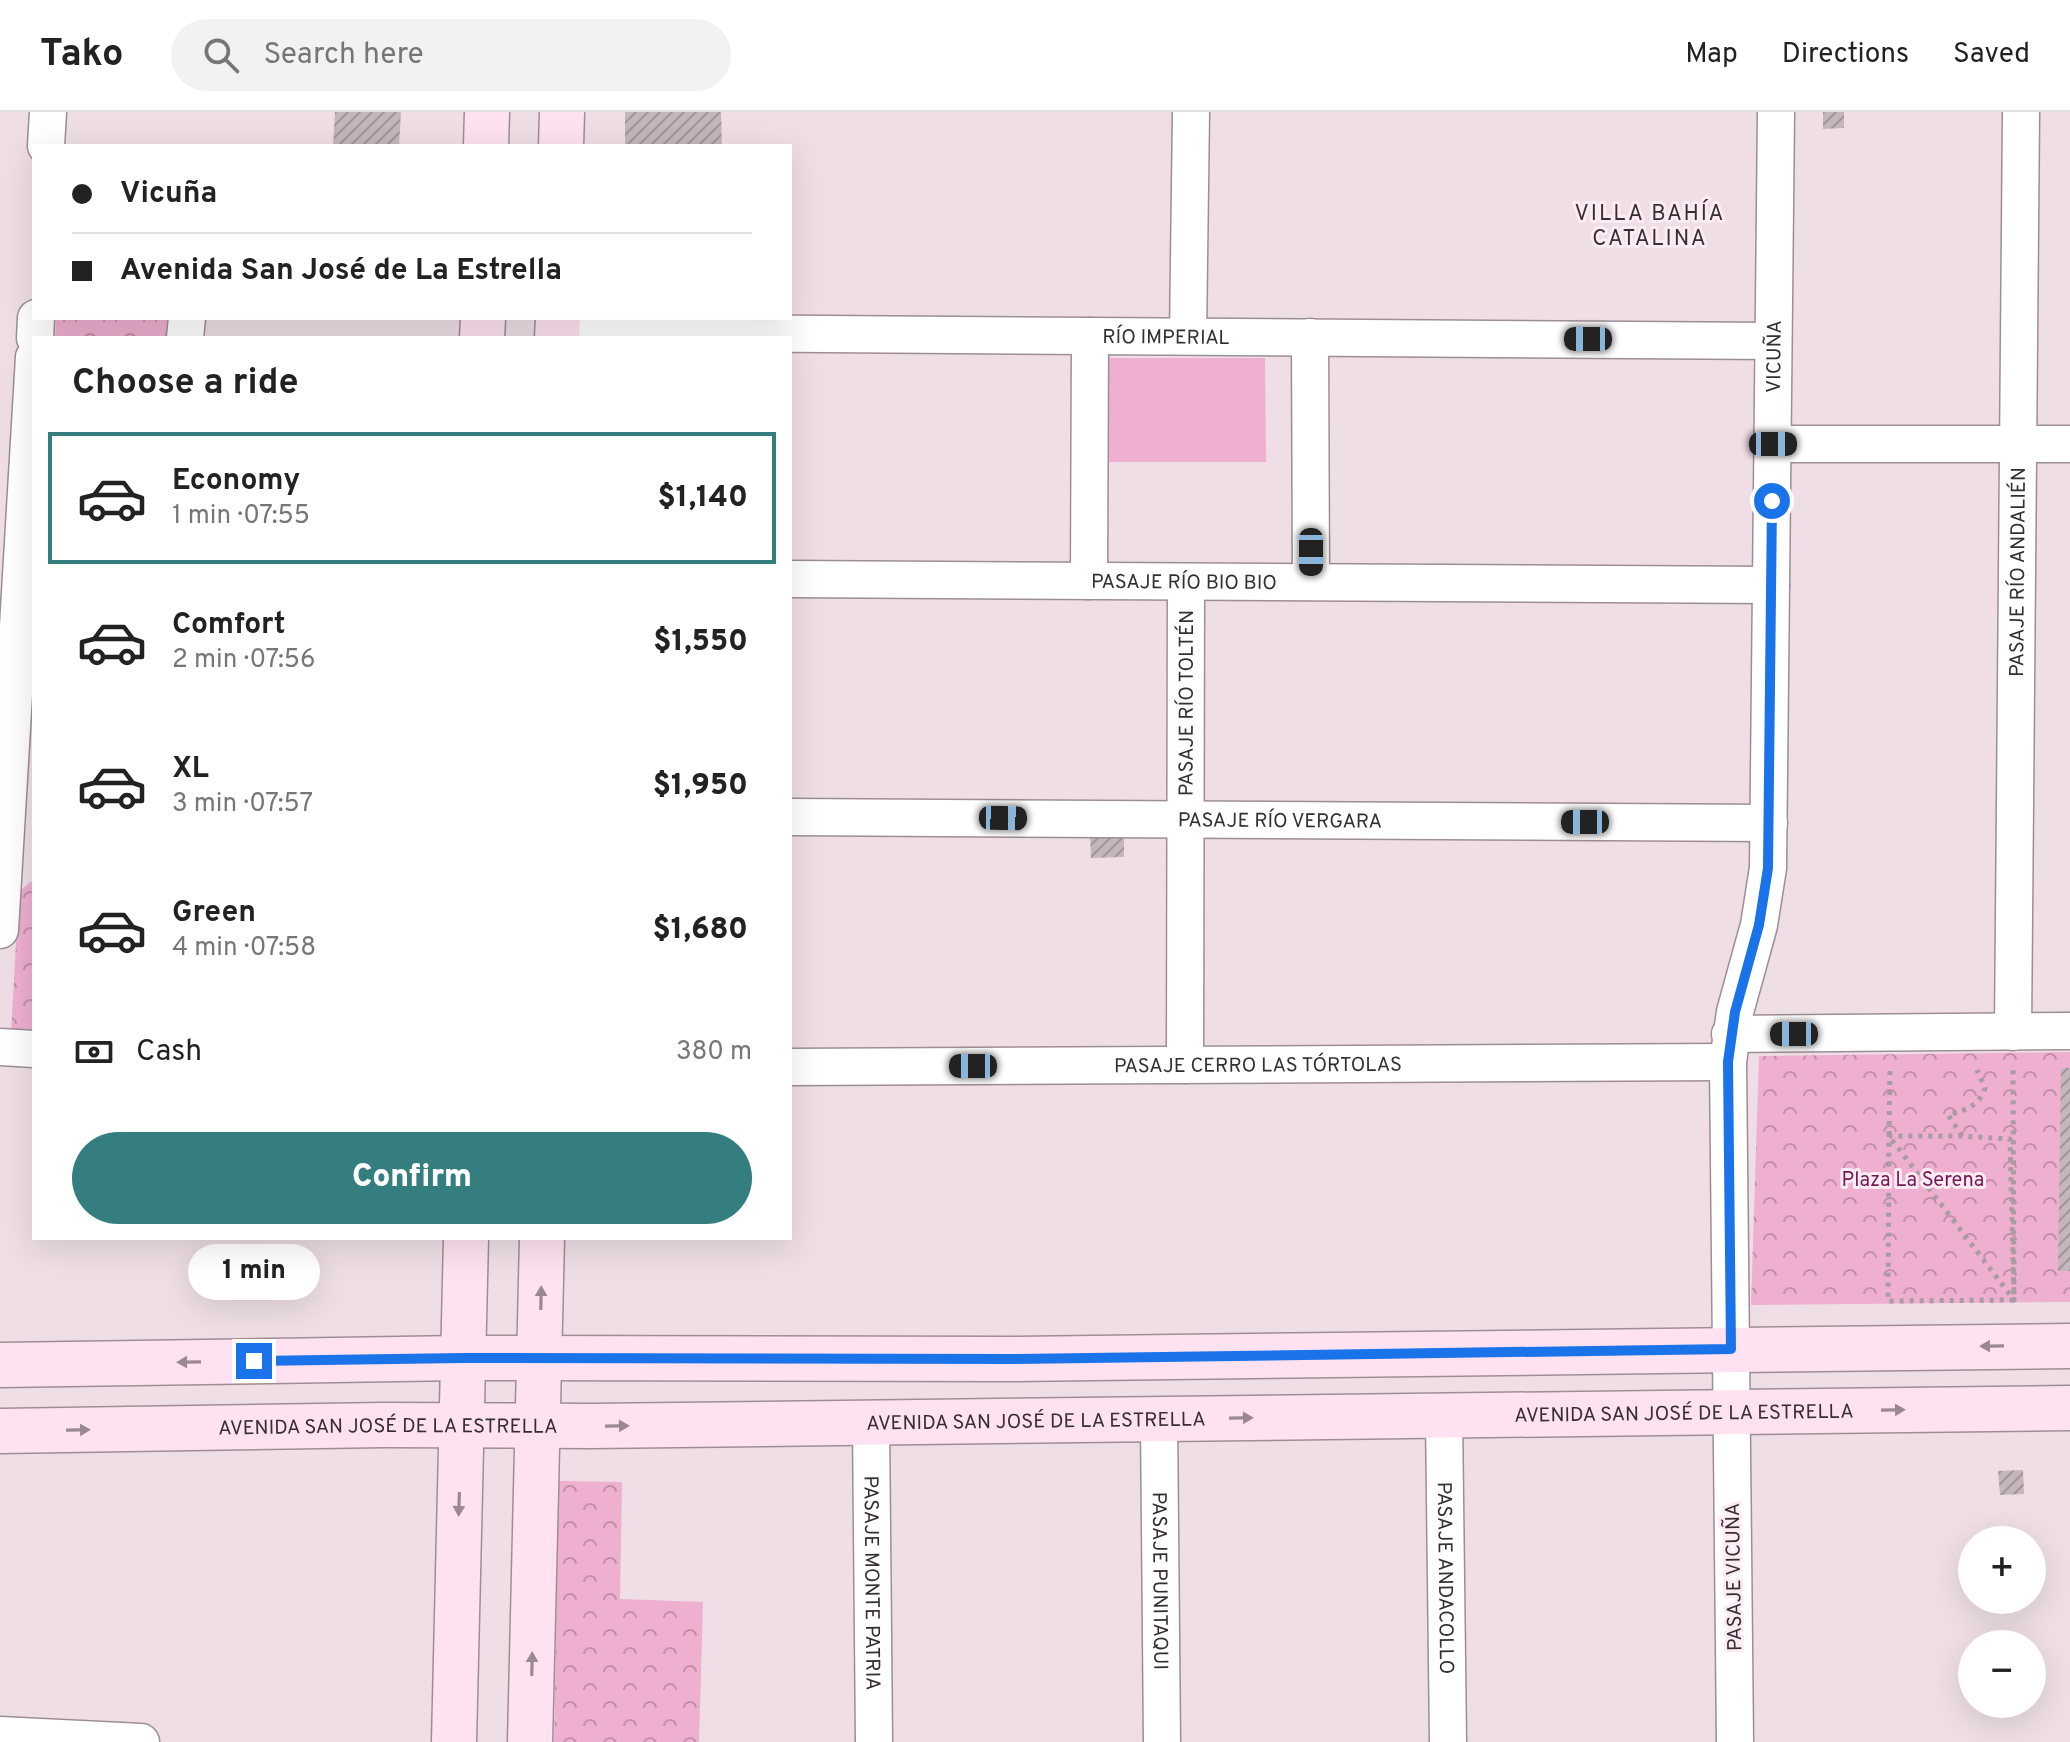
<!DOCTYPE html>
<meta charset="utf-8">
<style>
:root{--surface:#fff;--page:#f2f2f2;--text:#222;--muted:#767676;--line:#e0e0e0;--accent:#357e7f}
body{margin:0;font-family:Overpass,sans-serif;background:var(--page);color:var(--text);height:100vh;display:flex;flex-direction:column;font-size:30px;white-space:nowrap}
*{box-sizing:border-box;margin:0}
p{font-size:26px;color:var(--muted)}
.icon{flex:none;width:44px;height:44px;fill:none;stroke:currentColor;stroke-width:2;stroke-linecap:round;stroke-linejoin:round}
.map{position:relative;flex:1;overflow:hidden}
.panel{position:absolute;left:32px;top:224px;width:760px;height:904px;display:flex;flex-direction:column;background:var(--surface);border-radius:0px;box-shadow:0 8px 32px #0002}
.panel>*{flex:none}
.guide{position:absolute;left:32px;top:32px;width:760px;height:176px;border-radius:0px;box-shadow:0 8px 32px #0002;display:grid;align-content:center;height:176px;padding:0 40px;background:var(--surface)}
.buttons{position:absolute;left:1958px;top:1414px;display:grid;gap:16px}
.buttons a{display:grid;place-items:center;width:88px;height:88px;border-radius:50%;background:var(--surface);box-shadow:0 8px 32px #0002;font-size:40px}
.end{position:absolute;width:36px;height:36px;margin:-18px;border:10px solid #1a73e8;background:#fff;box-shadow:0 0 0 4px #fff}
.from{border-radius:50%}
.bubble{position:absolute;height:56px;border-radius:28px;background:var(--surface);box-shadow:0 8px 32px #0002;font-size:26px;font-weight:800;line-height:56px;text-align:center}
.car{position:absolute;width:24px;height:48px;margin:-24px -12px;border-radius:10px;box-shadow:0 0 6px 2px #0007;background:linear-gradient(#222 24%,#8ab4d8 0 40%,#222 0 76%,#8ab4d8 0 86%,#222 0)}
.guide b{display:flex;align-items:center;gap:28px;height:76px;font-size:30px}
.guide b+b{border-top:2px solid var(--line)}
.guide i{width:20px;height:20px;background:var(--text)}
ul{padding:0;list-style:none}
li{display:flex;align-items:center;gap:24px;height:132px;margin:0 16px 12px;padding:0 24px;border:4px solid transparent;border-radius:0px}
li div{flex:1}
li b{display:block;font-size:30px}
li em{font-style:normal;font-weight:800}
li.on{border-color:var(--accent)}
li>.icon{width:72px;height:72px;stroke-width:1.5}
h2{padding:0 40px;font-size:36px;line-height:96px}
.pay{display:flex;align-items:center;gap:20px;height:88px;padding:0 40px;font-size:30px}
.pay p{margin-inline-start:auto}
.button{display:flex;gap:16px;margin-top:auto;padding:16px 40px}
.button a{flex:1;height:92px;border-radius:48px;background:var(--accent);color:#fff;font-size:32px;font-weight:800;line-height:92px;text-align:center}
header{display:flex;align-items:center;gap:48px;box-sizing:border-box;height:112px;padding:0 40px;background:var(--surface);border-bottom:2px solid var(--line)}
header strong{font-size:38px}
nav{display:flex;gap:44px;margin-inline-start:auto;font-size:28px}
.search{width:560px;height:72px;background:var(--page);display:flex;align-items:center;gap:20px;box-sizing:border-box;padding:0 28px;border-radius:44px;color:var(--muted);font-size:30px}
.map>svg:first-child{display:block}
.grass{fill:#eeafd0}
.park{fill:url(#park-crowns)}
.building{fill:url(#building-hatch)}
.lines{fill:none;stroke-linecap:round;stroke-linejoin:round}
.street-casing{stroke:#9d8e95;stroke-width:39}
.secondary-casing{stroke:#9d8e95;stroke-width:47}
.path{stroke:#a89ba1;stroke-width:5;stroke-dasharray:4 6;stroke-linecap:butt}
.street{stroke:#fff;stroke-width:36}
.secondary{stroke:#fee2f1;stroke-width:44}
.oneway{fill:#9a8892}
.route{stroke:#1a73e8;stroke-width:10}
.labels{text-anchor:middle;stroke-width:6;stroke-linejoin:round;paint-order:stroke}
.street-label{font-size:20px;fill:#362f32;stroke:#fcebf3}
.park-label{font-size:20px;fill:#761754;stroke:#fcebf3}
.neighbourhood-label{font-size:22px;letter-spacing:2px;fill:#362f32;stroke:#fcebf3}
</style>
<header>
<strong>Tako</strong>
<div class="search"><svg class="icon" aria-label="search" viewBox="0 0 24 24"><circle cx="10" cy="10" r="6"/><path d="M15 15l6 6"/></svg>Search here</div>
<nav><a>Map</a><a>Directions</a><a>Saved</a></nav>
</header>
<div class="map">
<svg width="2070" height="1630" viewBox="0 0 2070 1630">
<defs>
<pattern id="park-crowns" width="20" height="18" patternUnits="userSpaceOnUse" patternTransform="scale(2)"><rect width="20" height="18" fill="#eeafd0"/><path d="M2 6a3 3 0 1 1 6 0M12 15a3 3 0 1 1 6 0" fill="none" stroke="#c28fa9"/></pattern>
<pattern id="building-hatch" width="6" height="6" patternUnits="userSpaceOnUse" patternTransform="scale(2)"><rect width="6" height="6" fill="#c5b5bd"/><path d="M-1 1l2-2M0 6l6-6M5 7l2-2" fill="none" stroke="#a1949a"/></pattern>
</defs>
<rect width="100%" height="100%" fill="#efdee6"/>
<!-- grass -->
<path class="grass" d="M1109 246H1265L1266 350H1109Z"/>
<!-- park -->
<g class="park">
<path d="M56 206H174L172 226H55Z"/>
<path d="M30 770H34V930L11 920 19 780Z"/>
<path d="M2070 940V1190L1751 1193 1759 944Z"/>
<path d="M559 1369 622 1370 620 1487 703 1490 699 1630H554Z"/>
</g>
<!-- building -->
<g class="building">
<path d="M335 0H401L399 34H333Z"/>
<path d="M625 0H721L722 34H625Z"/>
<path d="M1823 0H1844V16L1823 17Z"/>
<path d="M1090 720H1124V745L1091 746Z"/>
<path d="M2061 956H2070V1159H2058Z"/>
<path d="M2023 1358 2024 1382 2000 1383 1998 1359Z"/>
</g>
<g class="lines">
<defs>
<g id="street">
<path d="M46 34 48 0"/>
<path id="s1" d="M558 220 1773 229"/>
<path d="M1188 224 1191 0"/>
<path d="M1310 225 1311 470"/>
<path d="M35 226 36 206"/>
<path d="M185 226 187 206"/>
<path d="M1773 332H2070"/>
<path id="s2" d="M790 467 1771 473"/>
<path d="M1089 469 1090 224"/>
<path id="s3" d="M790 705 1769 711"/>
<path d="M0 818 34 245"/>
<path id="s4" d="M2013 920 2021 0"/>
<path d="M1730 922 2070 919"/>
<path d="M0 935 34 937"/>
<path id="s5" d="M1185 953 1186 470"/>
<path id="s6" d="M790 955 1728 950"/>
<path id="s7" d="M1444 1304 1448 1630"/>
<path id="s8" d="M1159 1307 1162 1630"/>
<path id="s9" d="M871 1311 874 1630"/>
<path d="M0 1623 141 1630"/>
<path id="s10" d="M1735 1630 1728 950 1735 900 1759 813 1768 756 1776 0"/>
</g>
<g id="secondary">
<path d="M486 34 487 0"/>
<path d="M561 34 562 0"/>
<path d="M482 226 483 206"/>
<path d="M557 226 558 206"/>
<path d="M0 1253 463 1246 1012 1247 2070 1234"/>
<path id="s11" d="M0 1319 384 1313 591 1314 2070 1296"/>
<path d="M454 1630 466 1126"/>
<path d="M530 1630 542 1126"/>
</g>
</defs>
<!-- street casing -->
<use href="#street" class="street-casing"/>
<!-- secondary casing -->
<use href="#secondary" class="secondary-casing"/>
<!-- path -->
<g class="path">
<path d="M1890 959 1889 1024 2014 1188 2010 1027 1962 1024H1889L1888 1189 2014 1188 2013 957"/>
<path d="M1962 1024 1948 1003C1966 998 1979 994 1985 976L1977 958"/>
</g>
<!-- street -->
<use href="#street" class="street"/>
<!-- secondary -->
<use href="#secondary" class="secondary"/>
</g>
<!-- one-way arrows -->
<defs><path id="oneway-solid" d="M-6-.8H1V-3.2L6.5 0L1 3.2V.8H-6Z" transform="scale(2)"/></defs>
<g class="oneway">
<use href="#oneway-solid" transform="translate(541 1186) rotate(-89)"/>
<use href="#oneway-solid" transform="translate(1992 1234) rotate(179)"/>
<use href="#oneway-solid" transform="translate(189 1250) rotate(179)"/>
<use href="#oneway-solid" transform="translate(1893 1298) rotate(-1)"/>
<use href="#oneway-solid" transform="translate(1241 1306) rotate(-1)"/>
<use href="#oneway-solid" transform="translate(617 1314) rotate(-1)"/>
<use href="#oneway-solid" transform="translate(78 1318) rotate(-1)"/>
<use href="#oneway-solid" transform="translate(459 1392) rotate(92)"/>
<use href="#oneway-solid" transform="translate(532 1552) rotate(-89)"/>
</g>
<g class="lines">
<!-- route -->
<path class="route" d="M254 1249 463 1246 1012 1247 1731 1237 1728 950 1735 900 1759 813 1768 756 1772 389"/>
</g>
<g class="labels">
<!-- street labels -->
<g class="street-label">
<text dy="7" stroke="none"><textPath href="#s1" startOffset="608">RÍO IMPERIAL</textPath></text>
<text dy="7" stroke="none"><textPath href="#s10" startOffset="1390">VICUÑA</textPath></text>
<text dy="7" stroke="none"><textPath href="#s4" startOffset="460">PASAJE RÍO ANDALIÉN</textPath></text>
<text dy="7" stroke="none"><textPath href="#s2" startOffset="394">PASAJE RÍO BIO BIO</textPath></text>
<text dy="7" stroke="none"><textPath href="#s5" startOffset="362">PASAJE RÍO TOLTÉN</textPath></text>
<text dy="7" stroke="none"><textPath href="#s3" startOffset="490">PASAJE RÍO VERGARA</textPath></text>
<text dy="7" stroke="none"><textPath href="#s6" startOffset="468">PASAJE CERRO LAS TÓRTOLAS</textPath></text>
<text dy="7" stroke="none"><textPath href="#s11" startOffset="1684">AVENIDA SAN JOSÉ DE LA ESTRELLA</textPath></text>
<text dy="7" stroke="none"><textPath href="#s11" startOffset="1036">AVENIDA SAN JOSÉ DE LA ESTRELLA</textPath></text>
<text dy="7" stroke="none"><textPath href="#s11" startOffset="388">AVENIDA SAN JOSÉ DE LA ESTRELLA</textPath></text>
<text transform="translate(1733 1465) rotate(-91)" y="7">PASAJE VICUÑA</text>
<text dy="7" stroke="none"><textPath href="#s7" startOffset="162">PASAJE ANDACOLLO</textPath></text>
<text dy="7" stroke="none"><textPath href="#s8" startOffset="162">PASAJE PUNITAQUI</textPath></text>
<text dy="7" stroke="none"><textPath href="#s9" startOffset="160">PASAJE MONTE PATRIA</textPath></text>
</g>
<!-- park labels -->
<g class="park-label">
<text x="1913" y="1074">Plaza La Serena</text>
</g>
<!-- neighbourhood labels -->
<g class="neighbourhood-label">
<text x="1650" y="108">VILLA BAHÍA<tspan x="1650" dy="25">CATALINA</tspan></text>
</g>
</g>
</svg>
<div class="buttons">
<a>+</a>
<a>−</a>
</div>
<i class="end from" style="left:1772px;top:389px"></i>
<i class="end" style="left:254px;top:1249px"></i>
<div class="bubble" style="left:188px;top:1132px;width:132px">1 min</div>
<i class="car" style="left:1588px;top:227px;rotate:270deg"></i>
<i class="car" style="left:1773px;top:332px;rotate:90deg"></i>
<i class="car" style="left:1311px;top:440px;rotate:180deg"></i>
<i class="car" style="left:1003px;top:706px;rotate:91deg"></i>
<i class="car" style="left:1585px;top:710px;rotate:270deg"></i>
<i class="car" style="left:1794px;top:922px;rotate:270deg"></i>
<i class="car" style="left:973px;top:954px;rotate:270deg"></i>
<div class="guide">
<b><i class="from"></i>Vicuña</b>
<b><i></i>Avenida San José de La Estrella</b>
</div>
<section class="panel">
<h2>Choose a ride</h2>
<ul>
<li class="on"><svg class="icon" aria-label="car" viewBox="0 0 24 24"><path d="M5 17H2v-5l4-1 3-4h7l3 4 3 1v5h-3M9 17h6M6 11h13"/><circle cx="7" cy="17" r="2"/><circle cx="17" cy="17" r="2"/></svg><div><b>Economy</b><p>1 min · 07:55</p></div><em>$1,140</em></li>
<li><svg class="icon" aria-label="car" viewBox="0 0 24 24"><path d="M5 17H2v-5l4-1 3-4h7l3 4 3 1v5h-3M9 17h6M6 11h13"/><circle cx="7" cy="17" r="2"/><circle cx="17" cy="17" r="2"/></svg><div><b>Comfort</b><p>2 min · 07:56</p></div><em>$1,550</em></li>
<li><svg class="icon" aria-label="car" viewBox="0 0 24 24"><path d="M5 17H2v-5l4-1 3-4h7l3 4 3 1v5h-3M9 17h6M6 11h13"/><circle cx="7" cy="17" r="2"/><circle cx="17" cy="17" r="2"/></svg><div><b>XL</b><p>3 min · 07:57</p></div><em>$1,950</em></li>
<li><svg class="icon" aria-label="car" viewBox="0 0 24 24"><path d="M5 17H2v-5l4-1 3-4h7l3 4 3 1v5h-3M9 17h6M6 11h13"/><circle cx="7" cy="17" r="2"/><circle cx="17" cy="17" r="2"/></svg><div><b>Green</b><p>4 min · 07:58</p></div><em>$1,680</em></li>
</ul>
<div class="pay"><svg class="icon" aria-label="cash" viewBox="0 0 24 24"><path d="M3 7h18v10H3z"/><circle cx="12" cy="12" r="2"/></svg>Cash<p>380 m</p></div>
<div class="button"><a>Confirm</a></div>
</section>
</div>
